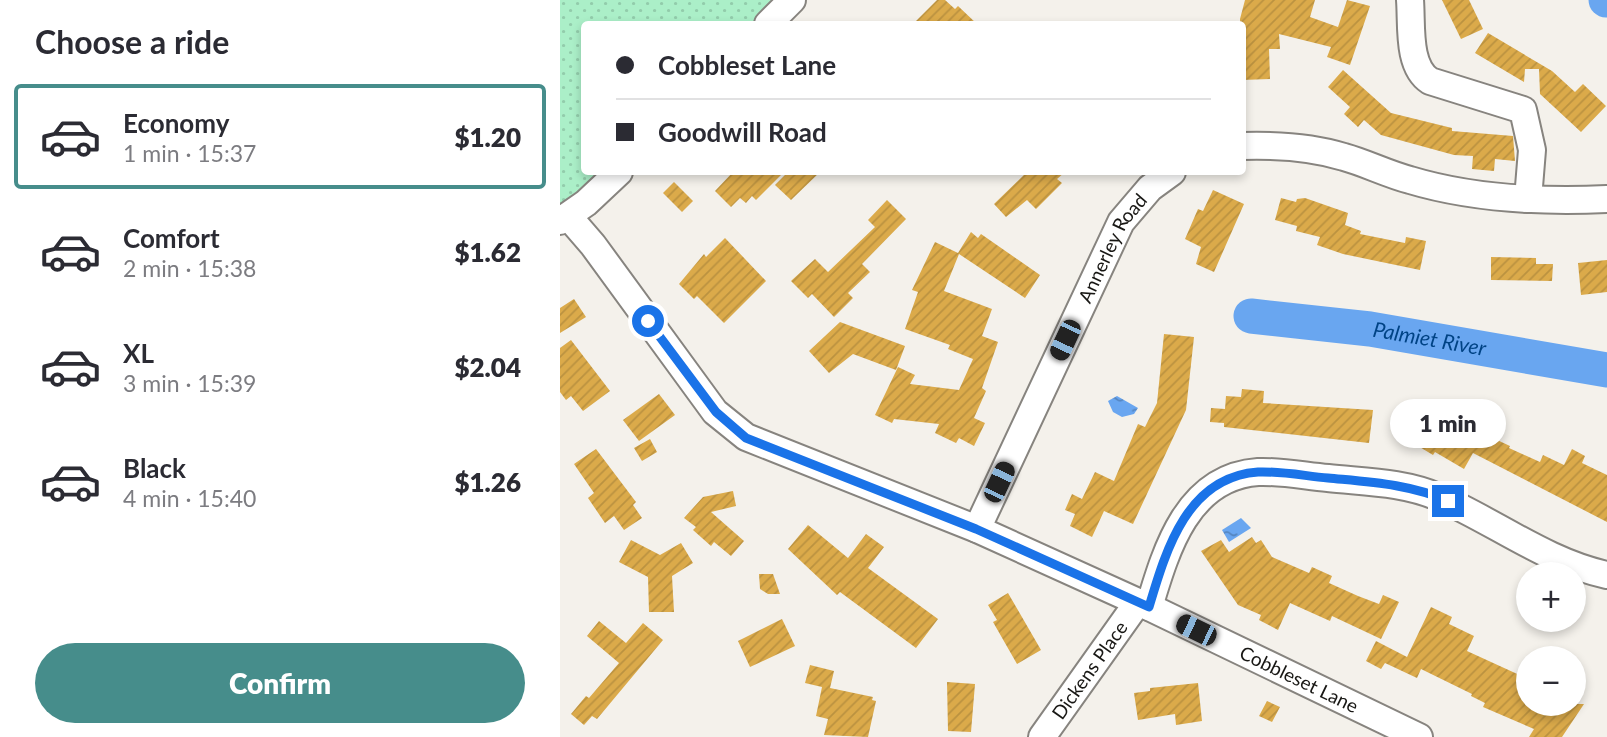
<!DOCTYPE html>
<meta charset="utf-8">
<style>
:root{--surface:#fff;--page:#f7f7f7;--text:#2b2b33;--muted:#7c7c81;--line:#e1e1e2;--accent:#468d8b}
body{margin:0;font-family:Lato,sans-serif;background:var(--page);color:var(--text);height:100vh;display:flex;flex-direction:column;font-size:26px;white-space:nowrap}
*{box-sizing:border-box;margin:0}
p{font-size:23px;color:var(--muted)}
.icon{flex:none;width:38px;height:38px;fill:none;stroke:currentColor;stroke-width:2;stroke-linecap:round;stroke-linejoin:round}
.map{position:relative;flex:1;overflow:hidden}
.drawer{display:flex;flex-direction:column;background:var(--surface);width:560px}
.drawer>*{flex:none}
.guide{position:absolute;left:21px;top:21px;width:665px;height:154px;border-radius:7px;box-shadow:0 4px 10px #0003;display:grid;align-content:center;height:154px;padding:0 35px;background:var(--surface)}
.buttons{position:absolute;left:956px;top:562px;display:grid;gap:14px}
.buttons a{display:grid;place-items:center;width:70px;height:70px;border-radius:50%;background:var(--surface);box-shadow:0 4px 10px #0003;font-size:35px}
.end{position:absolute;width:32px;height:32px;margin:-16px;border:9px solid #1a73e8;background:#fff;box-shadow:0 0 0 4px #fff}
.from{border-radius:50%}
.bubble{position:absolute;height:49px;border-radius:24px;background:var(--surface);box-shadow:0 4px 10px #0003;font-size:23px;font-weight:800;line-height:49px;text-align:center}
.car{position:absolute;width:21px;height:42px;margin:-21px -10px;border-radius:9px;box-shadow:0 0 5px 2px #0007;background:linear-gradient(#222 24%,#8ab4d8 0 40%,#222 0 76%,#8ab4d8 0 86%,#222 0)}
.guide b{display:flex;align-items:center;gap:24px;height:66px;font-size:26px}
.guide b+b{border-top:2px solid var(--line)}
.guide i{width:18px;height:18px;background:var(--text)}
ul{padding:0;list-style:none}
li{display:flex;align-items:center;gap:21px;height:105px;margin:0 14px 10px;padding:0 21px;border:4px solid transparent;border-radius:7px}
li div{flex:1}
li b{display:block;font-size:26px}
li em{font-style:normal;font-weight:800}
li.current{border-color:var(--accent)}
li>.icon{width:63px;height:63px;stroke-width:1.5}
h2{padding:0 35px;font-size:32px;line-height:84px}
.cta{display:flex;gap:14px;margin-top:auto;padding:14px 35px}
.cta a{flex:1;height:80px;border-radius:42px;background:var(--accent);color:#fff;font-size:28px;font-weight:800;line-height:80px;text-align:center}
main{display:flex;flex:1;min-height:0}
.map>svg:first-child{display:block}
.green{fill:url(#green-dots)}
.water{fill:url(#water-ripples)}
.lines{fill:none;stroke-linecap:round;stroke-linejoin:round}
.river{stroke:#69a6f0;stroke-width:35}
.building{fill:url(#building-hatch)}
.minor-casing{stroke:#87847f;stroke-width:30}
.minor{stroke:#fff;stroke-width:26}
.route{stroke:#1a73e8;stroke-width:9}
.labels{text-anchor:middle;stroke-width:5;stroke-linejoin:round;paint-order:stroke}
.street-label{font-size:19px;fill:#181714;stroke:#f4f1eb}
.water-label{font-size:21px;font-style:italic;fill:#004385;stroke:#f4f1eb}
</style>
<main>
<section class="drawer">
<h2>Choose a ride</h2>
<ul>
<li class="current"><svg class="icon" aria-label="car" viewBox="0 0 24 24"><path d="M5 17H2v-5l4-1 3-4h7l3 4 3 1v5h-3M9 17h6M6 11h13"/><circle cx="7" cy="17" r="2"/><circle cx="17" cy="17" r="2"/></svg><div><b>Economy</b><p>1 min · 15:37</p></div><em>$1.20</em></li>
<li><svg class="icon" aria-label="car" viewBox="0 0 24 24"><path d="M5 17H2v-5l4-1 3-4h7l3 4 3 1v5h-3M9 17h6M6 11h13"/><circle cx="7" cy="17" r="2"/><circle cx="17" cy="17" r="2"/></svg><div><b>Comfort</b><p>2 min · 15:38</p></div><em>$1.62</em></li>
<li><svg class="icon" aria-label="car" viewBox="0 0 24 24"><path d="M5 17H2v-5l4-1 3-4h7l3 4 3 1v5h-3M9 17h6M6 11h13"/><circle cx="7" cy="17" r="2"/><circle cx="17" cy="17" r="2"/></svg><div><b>XL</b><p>3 min · 15:39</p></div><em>$2.04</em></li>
<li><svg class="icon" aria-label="car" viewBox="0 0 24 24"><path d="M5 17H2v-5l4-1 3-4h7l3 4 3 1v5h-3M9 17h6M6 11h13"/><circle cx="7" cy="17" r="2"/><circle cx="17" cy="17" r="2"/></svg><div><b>Black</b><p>4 min · 15:40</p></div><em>$1.26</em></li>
</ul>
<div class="cta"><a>Confirm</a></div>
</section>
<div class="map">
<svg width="1047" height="737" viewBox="0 0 1047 737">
<defs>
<pattern id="green-dots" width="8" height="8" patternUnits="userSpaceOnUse" patternTransform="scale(1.75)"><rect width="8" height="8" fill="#abefc8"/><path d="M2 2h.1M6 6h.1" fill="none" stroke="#92ccab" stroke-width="1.8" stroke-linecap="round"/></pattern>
<pattern id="water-ripples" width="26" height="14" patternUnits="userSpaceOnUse" patternTransform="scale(1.75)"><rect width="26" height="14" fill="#69a6f0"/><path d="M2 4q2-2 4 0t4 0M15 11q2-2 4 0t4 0" fill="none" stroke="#5586c1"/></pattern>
<pattern id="building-hatch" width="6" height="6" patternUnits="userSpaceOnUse" patternTransform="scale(1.75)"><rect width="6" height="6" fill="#dbaa4a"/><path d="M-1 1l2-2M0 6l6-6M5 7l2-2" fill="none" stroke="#bb9240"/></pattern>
</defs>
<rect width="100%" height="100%" fill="#f4f1eb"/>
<!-- green -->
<path class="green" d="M0 0H221L197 24H24V172H50L0 217Z"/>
<!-- water -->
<g class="water">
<path d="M557 396 578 408 574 414 562 417 553 412 548 401Z"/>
<path d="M681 518 691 528 669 542 662 530Z"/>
</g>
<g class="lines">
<!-- river -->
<g class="river">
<path d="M1046 0H1047"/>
<path id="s1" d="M691 316 810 329 1047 370"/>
</g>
</g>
<!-- building -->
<g class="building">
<path d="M377 0H385L395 9 398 6 417 24H353Z"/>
<path d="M685 0H755L750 17 778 27 787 0 810 6 790 65 767 57 771 47 719 34 720 49H709L710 79 682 80 680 19Z"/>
<path d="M882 0H909L923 29 901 39Z"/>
<path d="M928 33 992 71 1015 92 1023 84 1046 106 1021 132 980 94 979 69H965L964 82 915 53Z"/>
<path d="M783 70 831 113 892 128V131L953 136 955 161 935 159 934 171 912 169 913 156 894 155 821 135 804 120 798 127 784 114 790 107 768 87Z"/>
<path d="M173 172H224L196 200 192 196 186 203 180 198 171 207 155 191Z"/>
<path d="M228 172H260L231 200 215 185Z"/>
<path d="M467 172H505L497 179 502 183 476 209 467 200 446 217 434 204Z"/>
<path d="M114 182 133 201 122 212 103 193Z"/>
<path d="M653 190 684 204 654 272 636 264 641 247 625 239 638 209 643 211Z"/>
<path d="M721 198 736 202 737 199 745 198 788 213 785 225 801 231 800 234 845 243 846 237 866 241 860 270 783 254 757 245 760 237 736 231 737 226 715 220Z"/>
<path d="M327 200 346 219 302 264 310 272 288 293 293 298 274 317 252 294 248 298 231 281 255 259 268 272 315 227 308 220Z"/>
<path d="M411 232 418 238 421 234 480 275 465 298 399 254 384 291 432 309 422 336 438 342 422 388 426 391 414 418 425 423 414 446 399 438 396 443 375 433 379 424 334 419 332 423 315 415 338 367 355 375 350 384 399 390 413 359 388 349 390 345 345 329 358 292 352 290 375 242 398 253Z"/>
<path d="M165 238 206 281 164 323 137 296 134 299 119 284 144 254 146 257Z"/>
<path d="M931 257 976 258V264H993L992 281 931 280Z"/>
<path d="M1047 260V292L1021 295 1018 263Z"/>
<path d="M14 299 26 317 0 333V308Z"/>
<path d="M280 322 345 346 336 370 293 354 269 373 249 351Z"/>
<path d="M604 334 634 337 626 410 573 524 544 511 532 537 510 526 515 514 505 510 512 494 522 499 535 472 554 481 578 424 585 427 597 403Z"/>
<path d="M11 340 50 391 23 411 11 396 6 400 0 392V348Z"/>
<path d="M682 389 704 391 703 403 813 410 809 443 664 427V423L650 422 651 408 665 409 666 396 681 397Z"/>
<path d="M99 394 115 415 79 441 63 420Z"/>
<path d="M852 406 906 438 910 431 933 444 935 439 950 446 949 448 980 462 983 455 1004 465 1012 449 1025 456 1022 463 1047 475V522L913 453 904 469 875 452 873 455 853 443 859 433 842 423Z"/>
<path d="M90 439 97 452 82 461 74 448Z"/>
<path d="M36 449 76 502 73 505 82 518 64 530 54 516 45 523 28 498 34 493 14 464Z"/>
<path d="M173 491 176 506 151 512 184 541 171 556 154 542 151 546 133 530 136 527 124 518 143 497Z"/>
<path d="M248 525 288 558 306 534 324 547 308 568 378 619 356 648 280 592 277 595 228 549Z"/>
<path d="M692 537 696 543 701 540 712 557 749 573 752 567 772 576 769 583 798 596 819 604 823 595 839 602 821 639 772 616 770 621 730 603 718 630 699 620 701 615 678 605 641 551 661 540 669 552Z"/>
<path d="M71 540 100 555 121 543 133 563 112 576 114 612H89L88 577 59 562Z"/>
<path d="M199 574H213L220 594H208L200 589Z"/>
<path d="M448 593 481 650 457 664 433 622 437 620 428 605Z"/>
<path d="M871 607 892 617 889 624 914 636 907 651 968 679V704H1024L1002 737H969L974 729 923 707 925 703 911 696 912 694 861 669 857 678 825 663 821 669 806 661 816 641 847 657Z"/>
<path d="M222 619 235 646 190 667 178 641Z"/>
<path d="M39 621 66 643 83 623 103 640 37 719 32 716 24 725 11 714 26 696 29 698 59 663 27 636Z"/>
<path d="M250 665 274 671 270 688 313 697 312 700 316 701 308 737 264 735 268 719 256 716 262 687 245 683Z"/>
<path d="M387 682 415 684 411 732 388 731Z"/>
<path d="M638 683 642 721 616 725 615 714 578 720 574 693 590 691V688Z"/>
<path d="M707 701 720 707 712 722 699 716Z"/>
</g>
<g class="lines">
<defs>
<g id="minor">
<path d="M850 0C852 25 847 66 870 81L963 110 972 150 968 199"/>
<path d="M208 24 232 0"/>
<path d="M682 146C716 145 752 147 784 157 806 163 827 174 850 180 913 199 981 202 1047 199"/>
<path id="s2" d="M8 216 33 245 155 412 186 437 417 529 589 607 859 737"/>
<path d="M0 221 26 203 59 172"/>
<path id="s3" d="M417 529 561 222 590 188 612 172"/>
<path d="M589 607C606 550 627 477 698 472 721 471 745 476 768 478 804 482 844 482 878 497 934 521 986 562 1047 575"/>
<path id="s4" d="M482 737 578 602"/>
</g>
</defs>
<!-- minor casing -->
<use href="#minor" class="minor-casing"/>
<!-- minor -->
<use href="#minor" class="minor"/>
</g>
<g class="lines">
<!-- route -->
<path class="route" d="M88 321 156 412 186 438 416 529 589 607C606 550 627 477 698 472 721 471 745 476 768 478 809 482 850 484 888 501"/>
</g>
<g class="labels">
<!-- street labels -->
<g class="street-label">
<text dy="7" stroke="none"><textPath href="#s3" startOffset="312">Annerley Road</textPath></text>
<text dy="7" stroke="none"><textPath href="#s4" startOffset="82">Dickens Place</textPath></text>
<text dy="7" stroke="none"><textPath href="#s2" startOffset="889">Cobbleset Lane</textPath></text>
</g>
<!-- water labels -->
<g class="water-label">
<text dy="7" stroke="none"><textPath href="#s1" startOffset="180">Palmiet River</textPath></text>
</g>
</g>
</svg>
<div class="buttons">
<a>+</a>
<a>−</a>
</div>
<i class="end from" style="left:88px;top:321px"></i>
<i class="end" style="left:888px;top:501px"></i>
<div class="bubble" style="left:830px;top:399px;width:116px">1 min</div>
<i class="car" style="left:505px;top:340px;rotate:205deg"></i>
<i class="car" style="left:439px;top:482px;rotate:25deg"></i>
<i class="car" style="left:636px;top:630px;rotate:296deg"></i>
<div class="guide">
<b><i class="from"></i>Cobbleset Lane</b>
<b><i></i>Goodwill Road</b>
</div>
</div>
</main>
